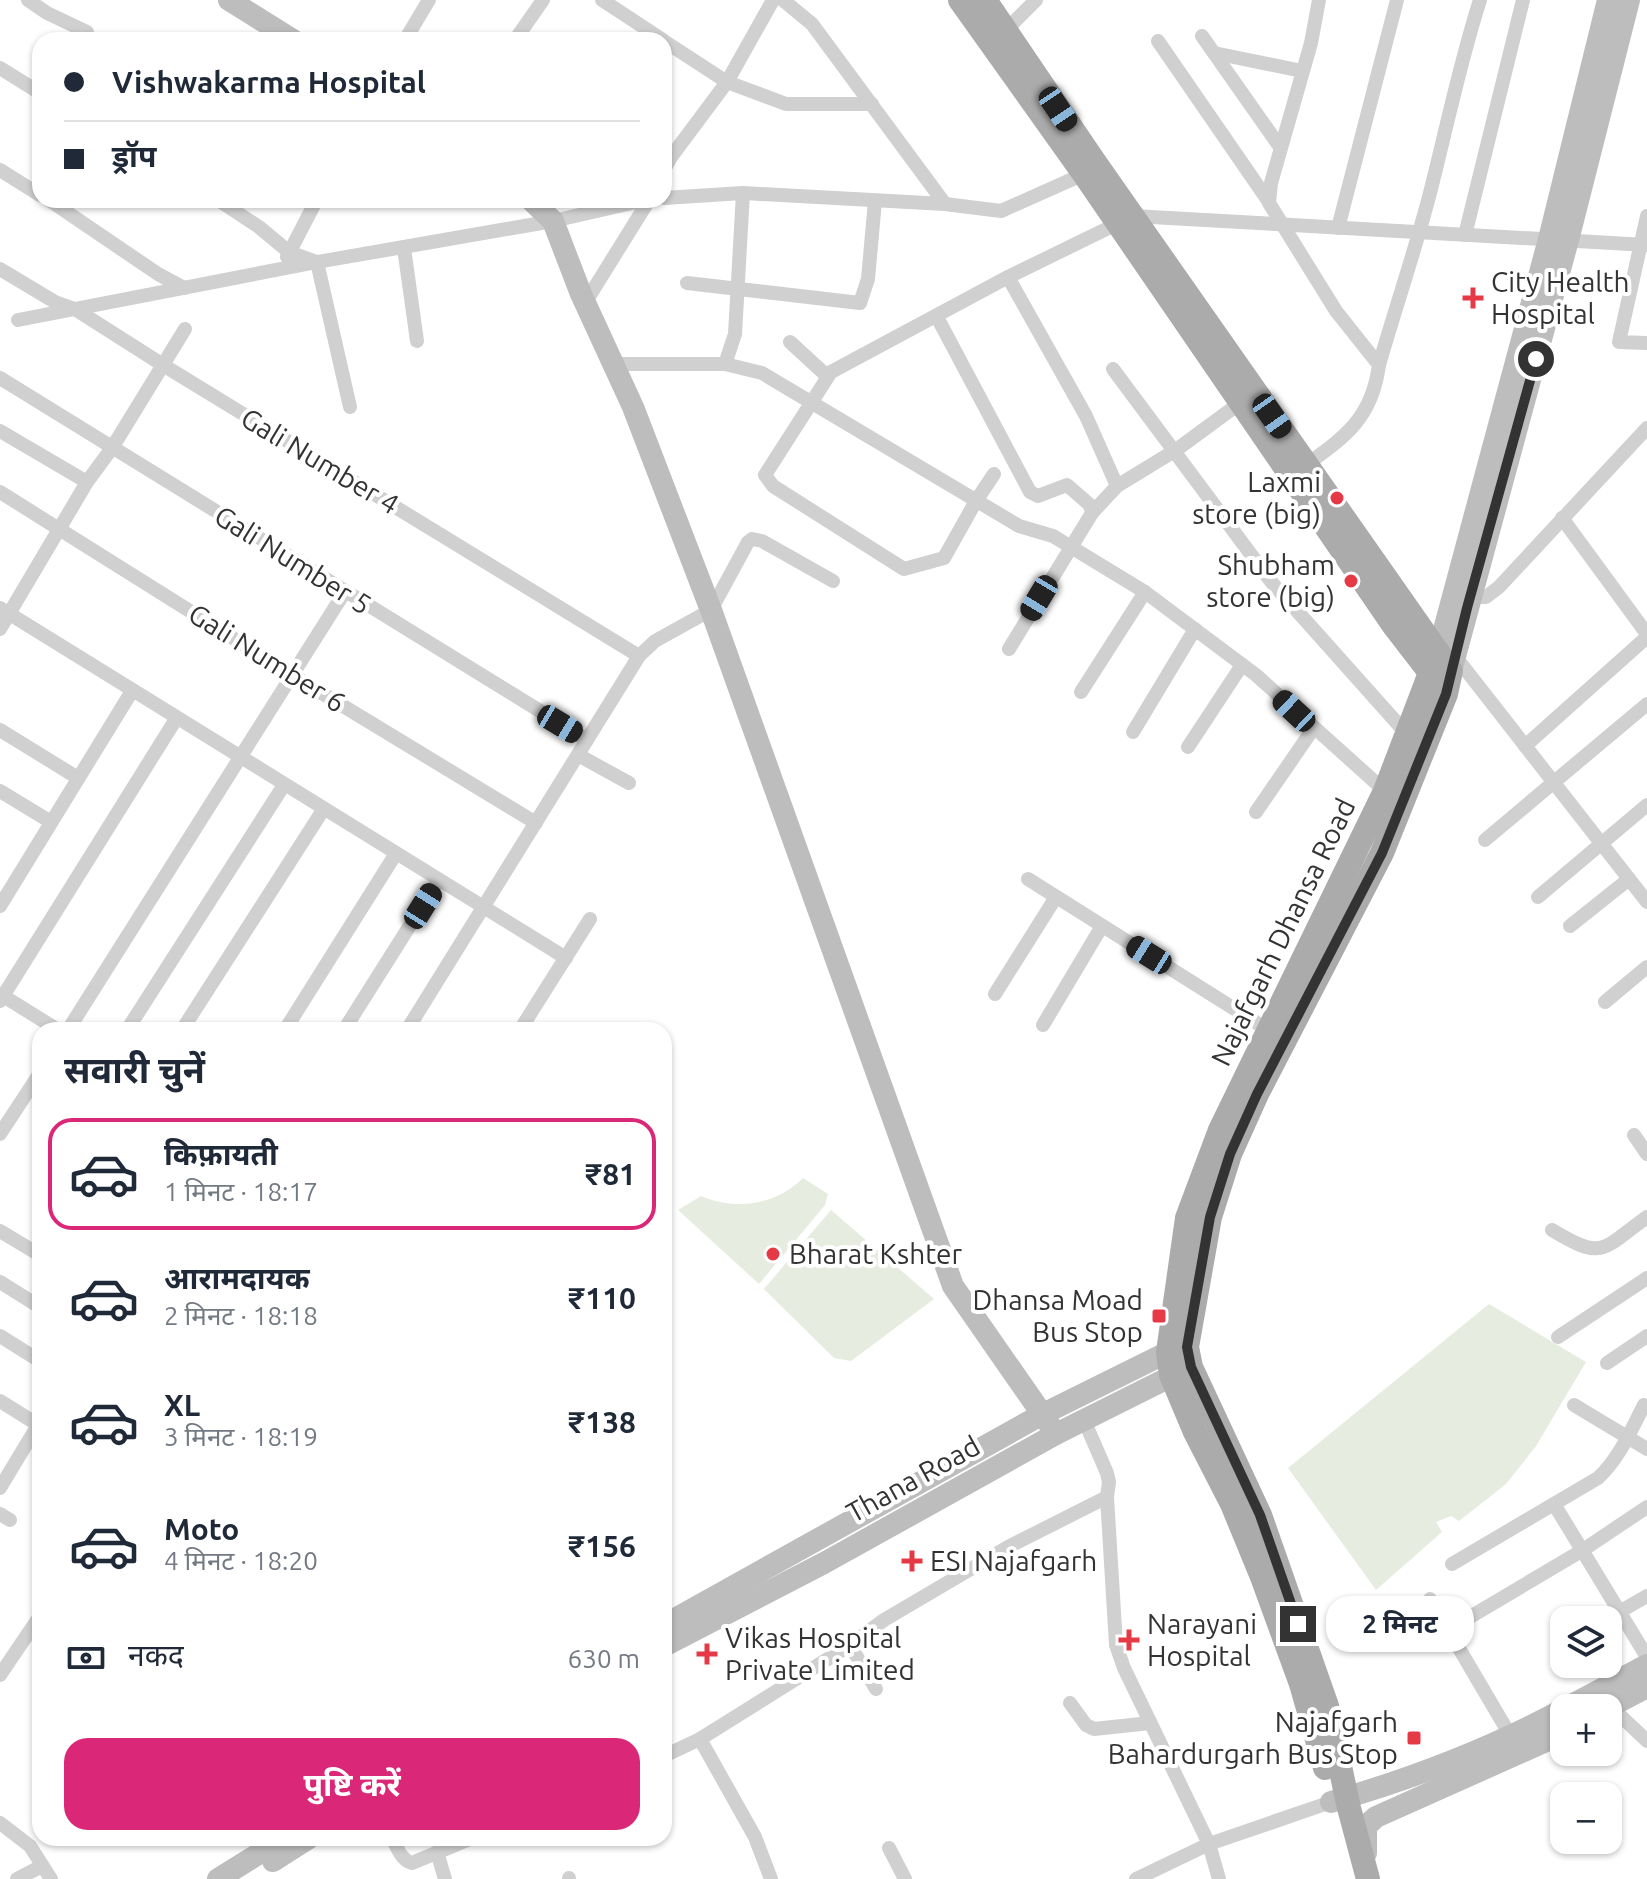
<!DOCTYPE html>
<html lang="hi">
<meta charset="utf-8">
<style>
:root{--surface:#fff;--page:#f6f6f7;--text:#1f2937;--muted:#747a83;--line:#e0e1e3;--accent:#db2777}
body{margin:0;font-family:Ubuntu,"Noto Sans Devanagari",sans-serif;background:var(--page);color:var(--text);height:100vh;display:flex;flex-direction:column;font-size:30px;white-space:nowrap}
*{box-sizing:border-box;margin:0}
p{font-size:26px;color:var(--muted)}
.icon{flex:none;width:44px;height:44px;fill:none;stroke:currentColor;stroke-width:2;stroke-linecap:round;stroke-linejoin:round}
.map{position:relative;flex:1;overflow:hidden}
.drawer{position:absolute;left:32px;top:1022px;width:640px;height:824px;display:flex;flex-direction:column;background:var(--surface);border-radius:24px;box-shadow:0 2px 6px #0004}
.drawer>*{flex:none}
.hud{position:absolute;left:32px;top:32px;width:640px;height:176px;border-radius:24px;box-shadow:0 2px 6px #0004;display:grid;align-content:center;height:176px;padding:0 32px;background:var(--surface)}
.buttons{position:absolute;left:1550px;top:1606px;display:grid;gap:16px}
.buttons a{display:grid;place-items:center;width:72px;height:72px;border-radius:16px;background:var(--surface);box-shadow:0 2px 6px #0004;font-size:40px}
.end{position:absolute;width:36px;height:36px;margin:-18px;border:10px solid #333;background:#fff;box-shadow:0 0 0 4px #fff}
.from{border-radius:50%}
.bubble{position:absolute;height:56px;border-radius:24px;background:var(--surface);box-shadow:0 2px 6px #0004;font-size:26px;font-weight:700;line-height:56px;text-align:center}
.car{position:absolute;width:24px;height:48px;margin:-24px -12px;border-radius:10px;box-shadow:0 0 6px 2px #0007;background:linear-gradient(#222 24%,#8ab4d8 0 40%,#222 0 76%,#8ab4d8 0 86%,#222 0)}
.hud b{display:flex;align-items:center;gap:28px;height:76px;font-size:30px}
.hud b+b{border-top:2px solid var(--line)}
.hud i{width:20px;height:20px;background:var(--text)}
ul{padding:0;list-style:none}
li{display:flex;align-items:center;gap:24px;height:112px;margin:0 16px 12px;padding:0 16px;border:4px solid transparent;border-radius:24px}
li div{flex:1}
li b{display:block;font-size:30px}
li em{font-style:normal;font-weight:700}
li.active{border-color:var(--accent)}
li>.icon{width:72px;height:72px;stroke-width:1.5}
h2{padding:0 32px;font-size:36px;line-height:96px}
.pay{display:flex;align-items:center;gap:20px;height:88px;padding:0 32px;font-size:30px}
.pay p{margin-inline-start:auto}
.primary-button{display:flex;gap:16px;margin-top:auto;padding:16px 32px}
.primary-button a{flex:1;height:92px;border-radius:24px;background:var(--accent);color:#fff;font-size:32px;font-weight:700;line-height:92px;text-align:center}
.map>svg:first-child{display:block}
.green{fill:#e6ecdf}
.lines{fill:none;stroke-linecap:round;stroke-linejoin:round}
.street{stroke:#d0d0d0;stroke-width:14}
.secondary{stroke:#bdbdbd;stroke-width:22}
.primary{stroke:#ababab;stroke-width:24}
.route{stroke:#333;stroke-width:10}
.poi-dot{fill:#e63946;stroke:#fff;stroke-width:3}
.labels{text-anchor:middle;stroke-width:8;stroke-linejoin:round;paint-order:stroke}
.poi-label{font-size:28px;fill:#333;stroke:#fff;text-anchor:start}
.street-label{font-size:28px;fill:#333;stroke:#fff}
</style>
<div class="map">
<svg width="1647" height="1879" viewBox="0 0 1647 1879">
<rect width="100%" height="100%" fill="#fff"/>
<!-- green -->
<g class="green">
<path d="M803 1178 828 1194 825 1205 759 1284 678 1210 701 1196C736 1211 776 1205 803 1178Z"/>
<path d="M831 1210 934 1299 851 1361 834 1358 764 1289Z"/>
<path d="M1489 1304 1586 1362 1536 1446 1506 1484 1459 1521 1451 1516 1436 1522 1442 1532 1376 1590 1288 1468Z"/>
</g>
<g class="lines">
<!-- street -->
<g class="street">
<path d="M28 0 47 13 87 32"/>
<path d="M602 0 663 40"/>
<path d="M783 0 812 24 945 204"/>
<path d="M1003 33 1036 0"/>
<path d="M1202 36 1280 147"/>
<path d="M405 40 429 0"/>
<path d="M515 40 543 0"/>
<path d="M664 41 727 82 786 104H872"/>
<path d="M1158 41 1269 202"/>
<path d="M1214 53 1302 71"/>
<path d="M0 68 40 93"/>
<path d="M0 170 40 195"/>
<path d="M664 170 671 157 727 82 773 0"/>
<path d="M664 198 743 193 945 204 1001 211 1084 174"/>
<path d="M49 200 158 274 184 288"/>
<path d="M218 200 259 227 289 252 317 262 350 407"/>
<path d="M1647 216 1619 342 1647 343"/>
<path d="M1338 228 1397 0"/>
<path d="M1465 235 1523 0"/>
<path d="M404 248 417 341"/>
<path d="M287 257 316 201"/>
<path d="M0 269 55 302 75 309 163 365 639 656"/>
<path d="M1008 277 1086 416 1117 486"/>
<path d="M687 283 860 303 868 279 875 201"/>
<path d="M585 303 649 200"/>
<path d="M937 317 1030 492 1038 496 1067 485 1090 505 1092 513 1009 649"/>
<path d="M18 320 317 262 553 221 645 200"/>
<path d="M790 342 827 376"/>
<path d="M614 364H725L762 373 1019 526 1053 536 1145 592 1256 675 1385 791"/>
<path d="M725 364 735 334 743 193"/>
<path d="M1379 365C1396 306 1416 248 1431 189 1447 126 1460 62 1480 0"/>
<path d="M1113 369 1273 584 1406 733"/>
<path d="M0 378 587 740"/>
<path d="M0 431 87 482"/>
<path d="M1306 465C1346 436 1372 418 1379 365L1336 311 1269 203 1271 183 1311 43 1319 0"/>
<path d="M994 474 976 501 944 558 904 569 773 486 765 475 831 372 1008 277 1133 216 1647 245"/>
<path d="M0 492 292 675 536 823"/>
<path d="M1092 513 1117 486 1176 450 1240 403"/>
<path d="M1562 518 1647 634"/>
<path d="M1470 597H1486L1499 587 1647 428"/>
<path d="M0 608 566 958"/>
<path d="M0 629 87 482 112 448 185 329"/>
<path d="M1455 656 1647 902"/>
<path d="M1081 692 1145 592"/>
<path d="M0 730 78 778"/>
<path d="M1133 732 1195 629"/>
<path d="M1525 746 1647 637"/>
<path d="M1188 747 1242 665"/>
<path d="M578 755 629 783"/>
<path d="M0 791 51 822"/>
<path d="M1256 812 1313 729"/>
<path d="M1485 840 1647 704"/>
<path d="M1028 879 1268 1030"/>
<path d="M1538 897 1647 805"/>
<path d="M0 906 132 691"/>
<path d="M1570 926 1629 879"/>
<path d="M0 994 58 1030"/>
<path d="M995 994 1056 897"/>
<path d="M0 1001 176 719"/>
<path d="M1605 1002 1647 967"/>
<path d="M1043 1025 1102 926"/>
<path d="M68 1030 344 593"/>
<path d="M127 1030 284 785"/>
<path d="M182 1030 323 810"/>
<path d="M285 1030 395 855"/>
<path d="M344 1030 438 881"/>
<path d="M407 1030 639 656 655 641 711 610 748 542 752 539 762 541 833 581"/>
<path d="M520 1030 590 919"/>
<path d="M0 1134 40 1073"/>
<path d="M1634 1135 1647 1154"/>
<path d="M1552 1230C1604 1261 1601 1250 1647 1217"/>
<path d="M0 1231 40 1255"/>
<path d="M0 1282 40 1307"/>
<path d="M0 1336 40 1361"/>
<path d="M1558 1337 1647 1278"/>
<path d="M1607 1363 1647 1336"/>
<path d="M0 1401 40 1426"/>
<path d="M1574 1405 1647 1449"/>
<path d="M1084 1420 1107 1473 1109 1482 1107 1497 1116 1645 1124 1668 1209 1844 1219 1879"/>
<path d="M0 1488 38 1425"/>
<path d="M1554 1504 1647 1657"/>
<path d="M0 1514 10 1520"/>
<path d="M1452 1564 1598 1478C1619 1459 1631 1430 1644 1405"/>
<path d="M1430 1599 1510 1735"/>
<path d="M1619 1612 1647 1596"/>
<path d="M1448 1630 1583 1550 1647 1507"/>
<path d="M850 1645 876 1689"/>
<path d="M0 1675 40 1616"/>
<path d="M1070 1703 1086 1725 1094 1729 1150 1723"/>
<path d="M1610 1706 1647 1741"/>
<path d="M700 1739 755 1837 771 1879"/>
<path d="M664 1756 700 1739 850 1645 884 1620 1008 1547 1107 1497"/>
<path d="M0 1823 30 1846 51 1879"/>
<path d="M392 1838C397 1847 401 1860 412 1863L472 1838"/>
<path d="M889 1848 905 1879"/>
<path d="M437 1852 445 1879"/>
<path d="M569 1878V1879"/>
<path d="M17 1879 42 1866"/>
<path d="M1136 1879 1209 1844 1331 1802"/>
</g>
<!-- secondary -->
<g class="secondary">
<path d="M229 0 293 40"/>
<path d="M531 200 553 221 581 294 633 407 711 610 953 1286 1056 1434"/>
<path d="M1438 652 1549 239 1608 0"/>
<path d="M1451 671 1568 240 1629 0"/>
<path d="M664 1625 1041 1415 1168 1352 1185 1348"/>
<path d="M664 1646 824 1563 1056 1434 1186 1369"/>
<path d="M1566 1708 1647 1665"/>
<path d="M1607 1708 1647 1687"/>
<path d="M1331 1802C1411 1779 1492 1748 1564 1709"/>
<path d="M1366 1853V1826L1376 1817 1564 1733"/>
<path d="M273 1861 309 1838"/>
<path d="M218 1879 284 1838"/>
</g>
<!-- primary -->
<g class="primary">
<path d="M960 0 1084 174 1394 626 1438 683"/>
<path d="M985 0 1094 161 1451 671 1446 694 1382 853 1257 1094 1230 1154 1210 1217 1187 1347 1191 1367 1260 1515 1327 1706 1349 1808 1368 1879"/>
<path d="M1325 1768 1301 1684 1262 1577 1232 1504 1195 1432 1171 1375 1168 1352 1187 1218 1220 1130 1385 791 1438 652"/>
</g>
</g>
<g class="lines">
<!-- route -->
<path class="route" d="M1298 1624 1260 1515 1191 1367 1187 1347 1210 1217 1230 1154 1257 1094 1382 853 1446 694 1467 608 1536 359"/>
</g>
<!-- markers -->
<g class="poi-dot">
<path d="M1469 286h8v8h8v8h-8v8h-8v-8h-8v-8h8z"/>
<circle cx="1337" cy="498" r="8"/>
<circle cx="1351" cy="581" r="8"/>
<circle cx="773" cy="1254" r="8"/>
<rect x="1151" y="1308" width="16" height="16" rx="4"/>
<path d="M908 1549h8v8h8v8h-8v8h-8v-8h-8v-8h8z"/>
<path d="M1125 1628h8v8h8v8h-8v8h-8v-8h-8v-8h8z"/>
<path d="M703 1642h8v8h8v8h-8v8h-8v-8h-8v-8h8z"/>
<rect x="1406" y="1730" width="16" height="16" rx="4"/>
</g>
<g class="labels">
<!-- poi labels -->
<g class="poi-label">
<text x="1491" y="292">City Health<tspan x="1491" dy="32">Hospital</tspan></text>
<text x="1321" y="492" text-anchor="end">Laxmi<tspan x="1321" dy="32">store (big)</tspan></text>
<text x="1335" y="575" text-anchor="end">Shubham<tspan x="1335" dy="32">store (big)</tspan></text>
<text x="789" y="1264">Bharat Kshter</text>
<text x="1143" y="1310" text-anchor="end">Dhansa Moad<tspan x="1143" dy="32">Bus Stop</tspan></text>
<text x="930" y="1571">ESI Najafgarh</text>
<text x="1147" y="1634">Narayani<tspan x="1147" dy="32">Hospital</tspan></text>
<text x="725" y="1648">Vikas Hospital<tspan x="725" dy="32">Private Limited</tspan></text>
<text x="1398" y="1732" text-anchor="end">Najafgarh<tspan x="1398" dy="32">Bahardurgarh Bus Stop</tspan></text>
</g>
<!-- street labels -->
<g class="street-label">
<text transform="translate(320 461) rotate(31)" y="10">Gali Number 4</text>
<text transform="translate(293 560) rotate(32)" y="10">Gali Number 5</text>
<text transform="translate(267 658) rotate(32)" y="10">Gali Number 6</text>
<text transform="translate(1283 932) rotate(-64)" y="10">Najafgarh Dhansa Road</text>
<text transform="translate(913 1479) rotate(-29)" y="10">Thana Road</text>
</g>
</g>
</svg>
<div class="buttons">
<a><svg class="icon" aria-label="layers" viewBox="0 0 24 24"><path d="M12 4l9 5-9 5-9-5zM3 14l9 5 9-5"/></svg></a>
<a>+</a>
<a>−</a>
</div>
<i class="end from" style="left:1536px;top:359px"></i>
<i class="end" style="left:1298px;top:1624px"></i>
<div class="bubble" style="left:1326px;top:1596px;width:148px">2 मिनट</div>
<i class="car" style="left:1058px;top:109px;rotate:146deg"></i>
<i class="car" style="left:1272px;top:416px;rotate:145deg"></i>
<i class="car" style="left:1039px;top:598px;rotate:211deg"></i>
<i class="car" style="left:1294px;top:711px;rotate:313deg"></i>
<i class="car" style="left:560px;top:724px;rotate:121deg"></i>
<i class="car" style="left:423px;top:906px;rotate:32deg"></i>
<i class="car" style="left:1149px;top:955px;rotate:302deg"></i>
<div class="hud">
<b><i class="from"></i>Vishwakarma Hospital</b>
<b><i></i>ड्रॉप</b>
</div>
<section class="drawer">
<h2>सवारी चुनें</h2>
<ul>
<li class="active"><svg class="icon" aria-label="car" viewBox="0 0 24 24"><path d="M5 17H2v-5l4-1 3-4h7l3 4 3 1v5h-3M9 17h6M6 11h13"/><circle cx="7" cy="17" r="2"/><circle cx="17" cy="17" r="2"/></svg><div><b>किफ़ायती</b><p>1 मिनट · 18:17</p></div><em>₹81</em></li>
<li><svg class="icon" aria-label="car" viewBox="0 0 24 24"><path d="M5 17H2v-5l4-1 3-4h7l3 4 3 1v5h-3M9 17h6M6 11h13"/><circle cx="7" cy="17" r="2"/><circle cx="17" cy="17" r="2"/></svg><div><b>आरामदायक</b><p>2 मिनट · 18:18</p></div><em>₹110</em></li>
<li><svg class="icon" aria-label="car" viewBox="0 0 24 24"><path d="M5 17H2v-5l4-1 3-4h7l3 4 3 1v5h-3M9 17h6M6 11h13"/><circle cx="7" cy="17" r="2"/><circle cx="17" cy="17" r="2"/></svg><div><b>XL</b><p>3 मिनट · 18:19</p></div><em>₹138</em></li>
<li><svg class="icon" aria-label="car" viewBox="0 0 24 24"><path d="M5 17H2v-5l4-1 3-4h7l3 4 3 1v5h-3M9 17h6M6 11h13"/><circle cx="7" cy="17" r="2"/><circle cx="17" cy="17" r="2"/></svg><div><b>Moto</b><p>4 मिनट · 18:20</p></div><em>₹156</em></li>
</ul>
<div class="pay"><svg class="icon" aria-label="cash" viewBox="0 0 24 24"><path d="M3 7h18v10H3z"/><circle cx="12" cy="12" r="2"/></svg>नकद<p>630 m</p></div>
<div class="primary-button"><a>पुष्टि करें</a></div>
</section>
</div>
